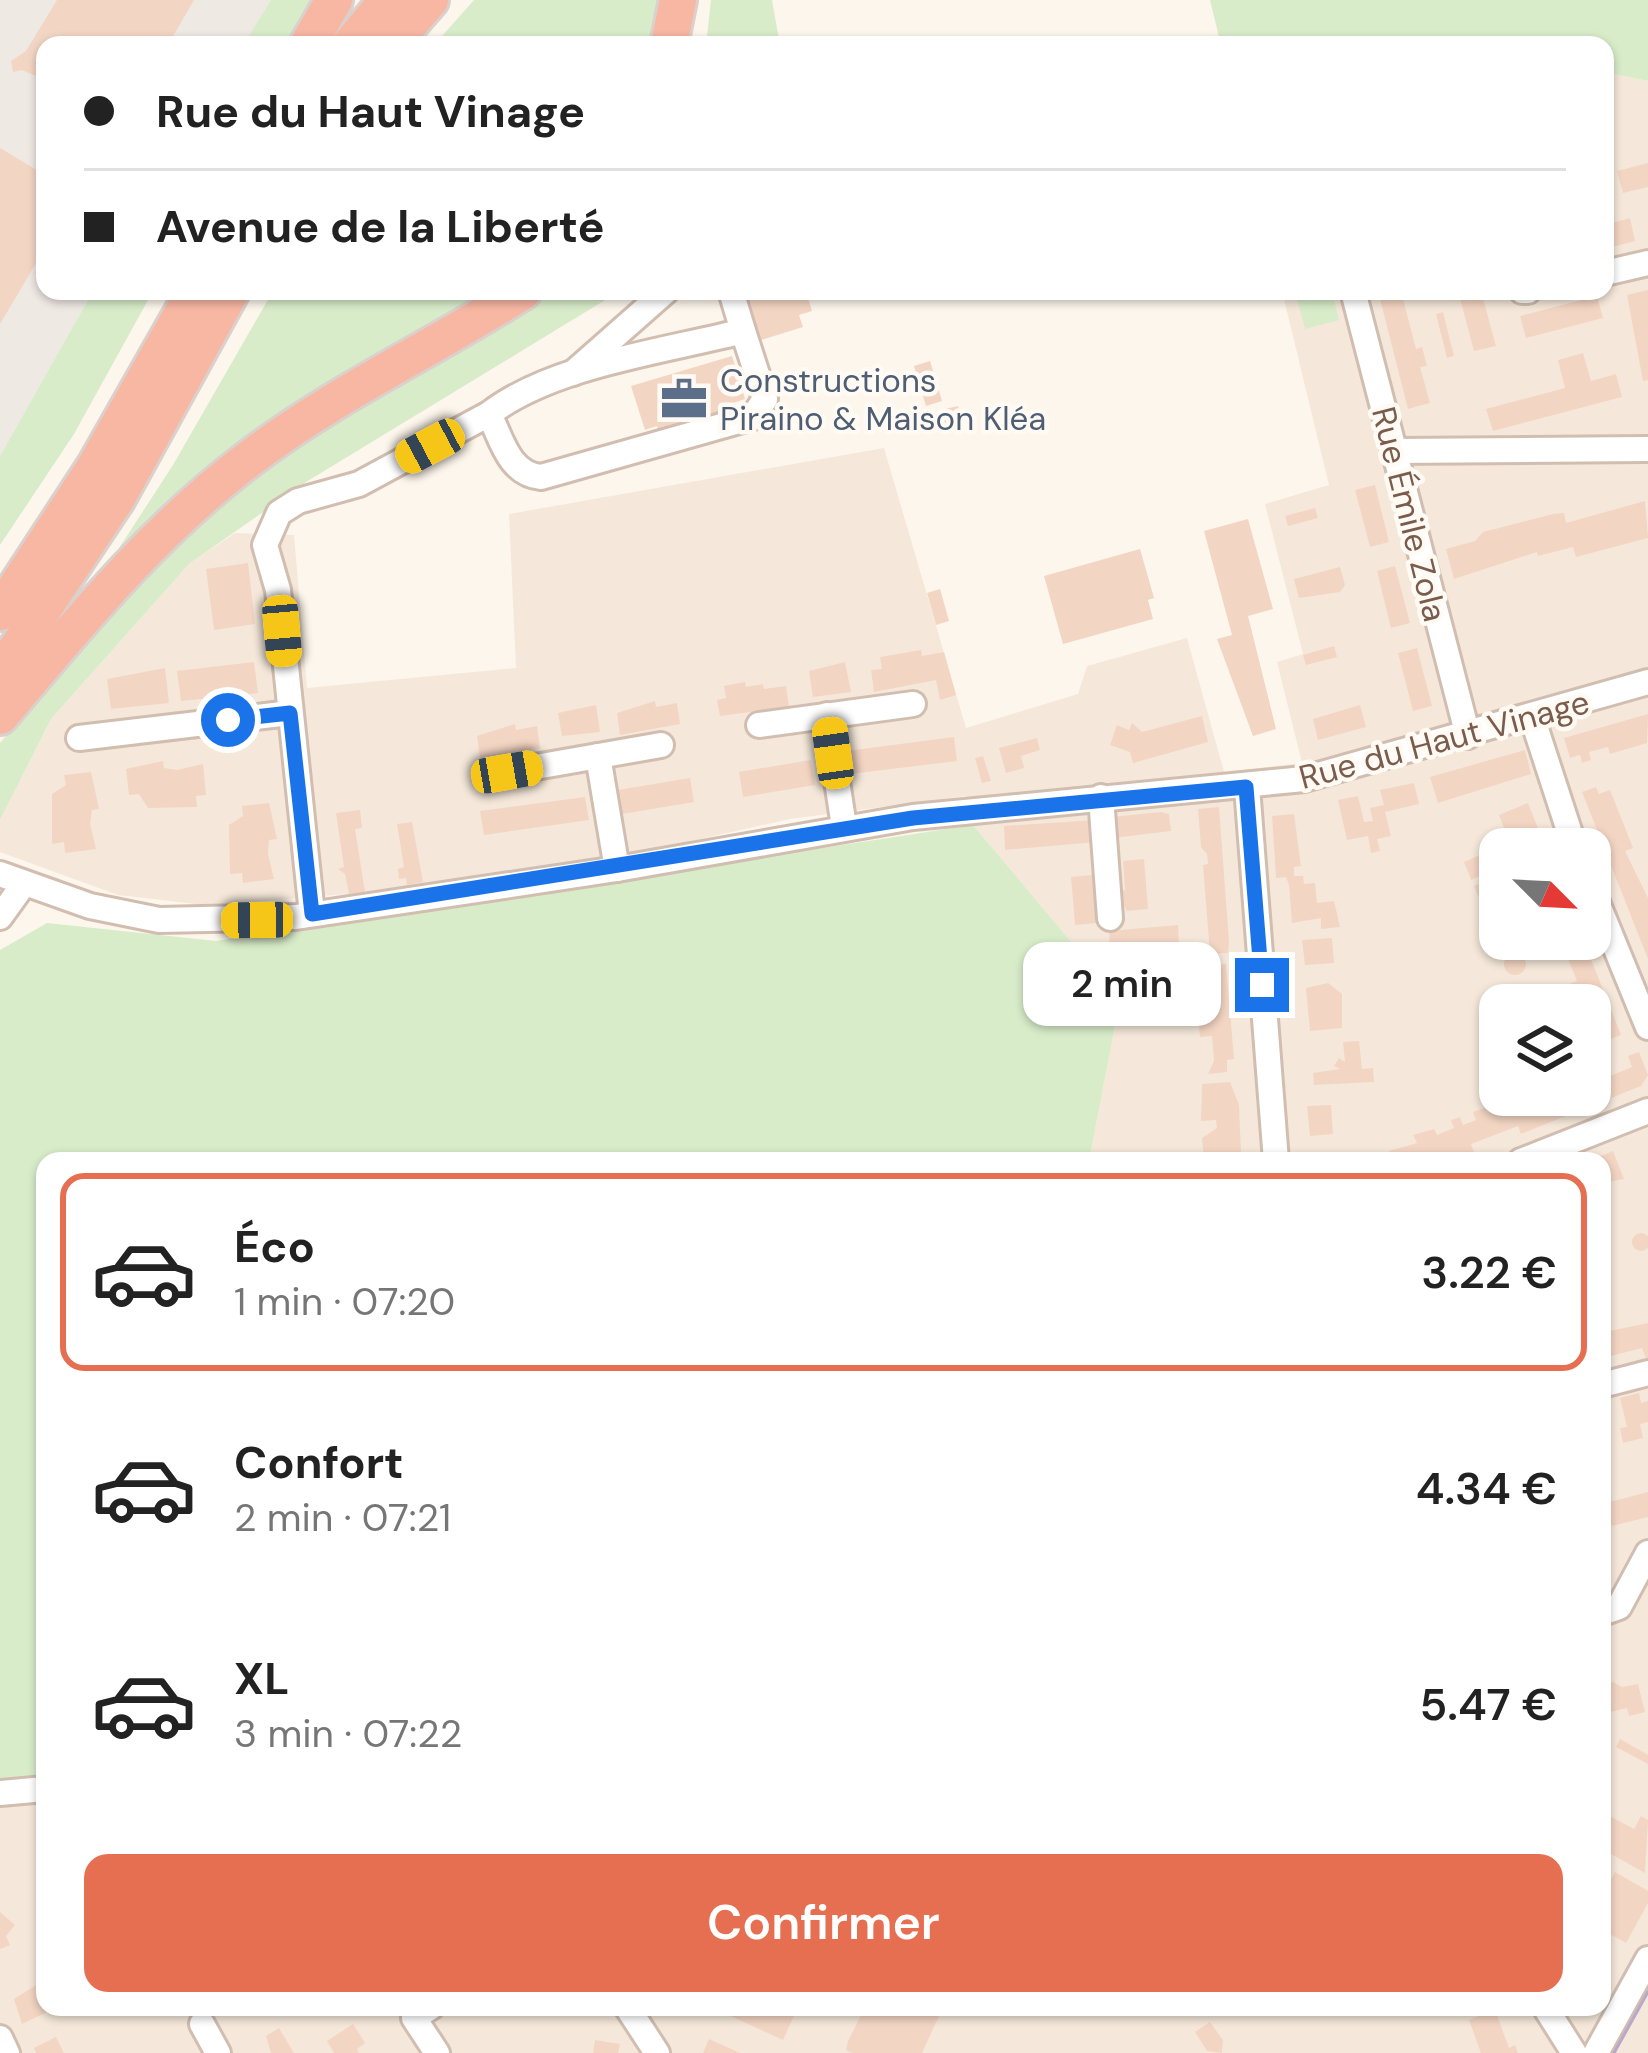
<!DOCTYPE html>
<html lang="fr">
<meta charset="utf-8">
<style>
:root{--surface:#fff;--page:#f6f6f6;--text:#222;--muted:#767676;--line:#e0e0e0;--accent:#e76f51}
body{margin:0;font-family:"DM Sans",sans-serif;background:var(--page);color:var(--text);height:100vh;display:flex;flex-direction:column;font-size:45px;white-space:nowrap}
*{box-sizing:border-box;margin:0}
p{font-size:39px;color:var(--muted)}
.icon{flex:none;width:66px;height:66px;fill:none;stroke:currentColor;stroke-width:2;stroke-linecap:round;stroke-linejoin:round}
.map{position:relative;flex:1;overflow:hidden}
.details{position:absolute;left:36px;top:1152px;width:1575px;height:864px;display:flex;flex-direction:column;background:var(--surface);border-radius:24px;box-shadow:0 3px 9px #0004}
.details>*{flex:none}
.top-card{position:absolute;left:36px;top:36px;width:1578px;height:264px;border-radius:24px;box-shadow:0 3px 9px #0004;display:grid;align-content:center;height:264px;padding:0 48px;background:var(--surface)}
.needle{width:78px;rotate:114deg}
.tools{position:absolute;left:1479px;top:828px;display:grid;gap:24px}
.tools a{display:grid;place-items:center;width:132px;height:132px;border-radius:24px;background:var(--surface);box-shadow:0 3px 9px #0004;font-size:60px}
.end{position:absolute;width:54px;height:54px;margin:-27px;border:15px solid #1a73e8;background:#fff;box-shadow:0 0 0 6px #fff}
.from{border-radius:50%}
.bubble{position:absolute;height:84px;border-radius:24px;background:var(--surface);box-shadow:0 3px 9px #0004;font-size:39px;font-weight:600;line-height:84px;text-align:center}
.car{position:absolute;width:36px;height:72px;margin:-36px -18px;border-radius:15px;box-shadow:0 0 9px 3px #0007;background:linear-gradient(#f5c518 24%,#345 0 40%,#f5c518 0 76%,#345 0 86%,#f5c518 0)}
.top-card b{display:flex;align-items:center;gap:42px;height:114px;font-size:45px}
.top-card b+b{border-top:3px solid var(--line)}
.top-card i{width:30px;height:30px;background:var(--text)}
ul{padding:21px 0 0;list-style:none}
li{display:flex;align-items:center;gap:36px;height:198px;margin:0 24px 18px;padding:0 24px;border:6px solid transparent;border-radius:24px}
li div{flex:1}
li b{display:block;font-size:45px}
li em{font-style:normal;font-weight:600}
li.on{border-color:var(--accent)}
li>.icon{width:108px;height:108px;stroke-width:1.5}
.primary-button{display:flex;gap:24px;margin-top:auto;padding:24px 48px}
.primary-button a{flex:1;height:138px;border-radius:24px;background:var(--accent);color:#fff;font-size:48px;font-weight:600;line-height:138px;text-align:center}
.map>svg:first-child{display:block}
.residential{fill:#f5e8da;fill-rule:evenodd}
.industrial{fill:#efe9e4}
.green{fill:#d8ecc9}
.building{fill:#f3d5c3}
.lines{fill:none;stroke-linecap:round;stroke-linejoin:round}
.minor-casing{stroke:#d1beb0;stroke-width:30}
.highway-casing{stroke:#dad1cd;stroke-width:42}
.minor{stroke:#fff;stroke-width:24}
.highway{stroke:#f7b7a3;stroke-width:36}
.tram{stroke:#b9a8c9;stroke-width:3}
.route{stroke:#1a73e8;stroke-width:15}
.labels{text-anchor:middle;stroke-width:9;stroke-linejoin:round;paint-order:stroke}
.service-label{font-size:33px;fill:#4e5e75;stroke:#fffaf3;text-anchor:start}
.street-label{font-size:33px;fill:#7a5c4d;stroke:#fffaf3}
</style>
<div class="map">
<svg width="1648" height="2053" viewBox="0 0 1648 2053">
<rect width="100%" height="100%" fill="#fdf6ec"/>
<!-- residential -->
<path class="residential" d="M1605 72 1648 81V2053H0V1778L45 1776V2007H1602V1161H1089L1120 1000 973 825 966 796 790 819 615 858 349 894 204 905 118 895 0 852V820L51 719 189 564 235 533 294 535 307 688 516 668 509 514 884 448 966 728 1078 694 1087 666 1187 638 1224 772 1302 763 1277 662 1303 654 1265 504 1329 485 1282 291H1605ZM1500 849H1590V939H1500ZM1500 1005H1590V1095H1500Z"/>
<!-- industrial -->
<path class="industrial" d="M0 0H271L243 45H45V291H93L0 456Z"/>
<!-- green -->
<g class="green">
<path d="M271 0H319L300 31 284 45H243Z"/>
<path d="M474 0H663L655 45H434Z"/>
<path d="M711 0H772L780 45H706Z"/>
<path d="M1210 0H1648V81L1605 72V45H1221Z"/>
<path d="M93 291H153L74 434 0 545V456Z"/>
<path d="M273 291H498L95 585 173 465Z"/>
<path d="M547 291H620L306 482 189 564 51 719 0 820V743L119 599 193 523 269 463 383 388Z"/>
<path d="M1295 291H1332L1339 320 1305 329Z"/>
<path d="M973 825 1120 1000 1089 1161H45V1776L0 1778V950L47 923 216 941Z"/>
</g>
<!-- building -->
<g class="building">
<path d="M57 0H194L168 45H45V80L22 70 13 72 11 61 26 51Z"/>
<path d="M0 148 45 175V248L0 324Z"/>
<path d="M1648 163V187L1623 193 1617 171Z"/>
<path d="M1630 218 1635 241 1605 249V225Z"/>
<path d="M1648 290V380L1643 381 1627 295Z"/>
<path d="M741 291H806L812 311 799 315 803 327 761 340Z"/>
<path d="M1378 291H1401L1416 349 1422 347 1427 366 1420 367 1430 403 1408 409Z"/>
<path d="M1458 291H1481L1496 346 1474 351Z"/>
<path d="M1597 296 1603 318 1526 338 1520 316Z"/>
<path d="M1443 312 1454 356 1447 358 1436 314Z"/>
<path d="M1583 353 1591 381 1616 374 1622 397 1493 431 1486 409 1565 388 1558 360Z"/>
<path d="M732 356 745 399 733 403 737 414 660 438 657 426 645 430 631 386Z"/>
<path d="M930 361 942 401 926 406 914 366Z"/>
<path d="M958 406 962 419 945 424 941 410Z"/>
<path d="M1375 485 1389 542 1370 547 1355 490Z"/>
<path d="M1645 501 1648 538 1576 557 1573 547 1538 556 1537 552 1454 579 1446 549 1475 541 1483 532 1553 514 1564 513 1566 523Z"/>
<path d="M1315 508 1318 518 1288 526 1285 516Z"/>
<path d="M1248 519 1273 609 1248 616 1276 729 1253 736 1217 639 1232 635 1204 531Z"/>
<path d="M1140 549 1154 598 1148 600 1153 619 1063 644 1044 576Z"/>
<path d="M248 563 255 624 214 630 206 569Z"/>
<path d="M1395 566 1410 623 1391 628 1377 571Z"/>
<path d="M1340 567 1345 585 1340 592 1299 598 1294 579Z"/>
<path d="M940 589 949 621 936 625 927 593Z"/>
<path d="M1334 646 1337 657 1306 665 1303 655Z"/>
<path d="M1417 648 1432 706 1413 711 1398 653Z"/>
<path d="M921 650 922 656 944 652 956 695 940 700 936 680 874 692 871 670 882 669 880 657Z"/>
<path d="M254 662 258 693 181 701 177 671Z"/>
<path d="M845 662 851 692 813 697 809 671Z"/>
<path d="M165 668 169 703 111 709 107 679Z"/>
<path d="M745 682 746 687 763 684 764 689 786 686 789 707 720 716 717 700 726 698 724 686Z"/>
<path d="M655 701 656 707 677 703 680 724 620 735 617 713Z"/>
<path d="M596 705 600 732 562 736 558 713Z"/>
<path d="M1360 705 1366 727 1318 740 1313 719Z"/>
<path d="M1648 714 1647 743 1610 754 1608 747 1589 752 1591 760 1582 763 1580 755 1570 758 1564 738Z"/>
<path d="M1202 716 1208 742 1133 763 1130 752 1110 745 1117 725 1129 730 1132 723 1142 732Z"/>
<path d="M515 724 516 730 537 726 540 748 480 758 477 736Z"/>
<path d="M954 737 957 761 850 774 847 751Z"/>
<path d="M1037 738 1040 750 1021 756 1024 768 1006 773 999 748Z"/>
<path d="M1525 750 1531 774 1438 803 1430 777Z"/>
<path d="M983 756 991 781 982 783 975 758Z"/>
<path d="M811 760 815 785 743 797 739 772Z"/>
<path d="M163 761 164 768 177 770 203 764 206 795 196 796 197 807 148 808 139 794 129 795 126 769Z"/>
<path d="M91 772 99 809 92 810 90 824 96 849 65 853 64 842 52 844V794L66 785 64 775Z"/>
<path d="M690 778 694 802 622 814 618 790Z"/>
<path d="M1414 783 1419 804 1385 812 1391 836 1377 839 1380 851 1371 853 1368 836 1347 840 1338 800 1358 796 1364 822 1373 821 1370 808 1384 805 1380 790Z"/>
<path d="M1596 787 1599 794 1610 790 1633 848 1625 851 1648 898V959L1582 792Z"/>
<path d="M585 797 589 820 484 835 480 811Z"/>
<path d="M269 803 277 839 269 840 268 854 274 879 243 883 242 873 230 874 229 825 243 816 242 806Z"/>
<path d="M1528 803 1539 831 1547 849H1512L1499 815Z"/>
<path d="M1219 807 1229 942 1228 953 1210 954 1203 865 1208 864 1207 854 1201 847 1198 809Z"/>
<path d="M360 810 362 828 355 829 365 892 349 894 345 874 338 869 344 867 336 813Z"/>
<path d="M1161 812 1169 814 1171 831 1113 838 1112 817Z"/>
<path d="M1294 814 1301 866 1294 867V876H1303L1304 884 1315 883 1317 903 1334 901 1340 927 1321 929V918L1292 923 1289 885 1286 877 1276 878 1272 816Z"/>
<path d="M1095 820 1097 842 1005 850 1004 826Z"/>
<path d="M412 822 423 882 407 885 406 878 399 879 398 869 404 867 397 824Z"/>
<path d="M1480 855 1487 873 1471 880 1464 862Z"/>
<path d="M1144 859 1148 909 1127 911 1117 891 1125 890 1123 861Z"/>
<path d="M1092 875 1097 923 1075 925 1071 877Z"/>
<path d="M1490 879 1500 909 1486 914 1474 886Z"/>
<path d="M1178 925 1180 965 1166 966 1171 947 1142 949 1143 958 1111 963 1109 931Z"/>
<path d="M1332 938 1334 963 1305 965 1302 940Z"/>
<path d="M1560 939H1583L1621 1035 1595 1045 1590 1005 1577 1002 1569 984 1577 981Z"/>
<circle cx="1515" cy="964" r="11"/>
<path d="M1226 964 1234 1059 1227 1060V1072L1208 1074 1214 1061 1212 1036 1200 1037 1197 1004H1209L1208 988 1198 989 1196 966Z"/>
<path d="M1328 983 1342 994V1028L1310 1031 1306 988Z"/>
<path d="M1536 988 1542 1005H1523L1519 995Z"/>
<path d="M1359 1041 1362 1069 1373 1068 1374 1082 1314 1085 1313 1073 1340 1069 1334 1066 1339 1058 1345 1062 1343 1042Z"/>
<path d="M1639 1052 1648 1075 1641 1086 1521 1134 1518 1126 1471 1144 1474 1152 1452 1161H1391L1389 1151 1417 1143 1413 1135 1434 1129 1437 1135 1454 1128 1451 1120 1460 1117 1463 1125 1476 1120 1473 1112 1507 1100 1511 1109 1522 1105 1518 1095H1590V1084L1632 1067 1628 1056Z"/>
<path d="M1230 1082 1239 1105 1241 1154H1234V1160L1204 1161 1202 1138 1217 1128 1216 1120 1201 1121 1202 1084Z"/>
<path d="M1331 1105 1333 1134 1310 1136 1307 1106Z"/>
<path d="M1613 1151 1624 1179 1602 1183V1161H1589Z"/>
<circle cx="1641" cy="1242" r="9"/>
<path d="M1648 1323V1364L1642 1348 1611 1356 1605 1332Z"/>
<path d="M1639 1393 1641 1403 1648 1401V1422L1640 1424 1643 1438 1623 1443 1620 1428 1627 1427 1620 1398Z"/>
<path d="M1648 1492V1517L1612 1526 1606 1503Z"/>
<path d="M1613 1682 1622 1687 1638 1684 1645 1712 1629 1716 1627 1708 1602 1714V1685Z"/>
<path d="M1620 1739 1648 1755V1764L1616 1747Z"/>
<path d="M1602 1812 1634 1829 1641 1816 1648 1820 1645 1873 1602 1849Z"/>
<path d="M1615 1872 1648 1891V1903L1626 1943 1612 1935 1602 1954V1897Z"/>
<path d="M0 1912 15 1925 6 1936 10 1945 0 1949Z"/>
<path d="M38 1984 45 2007H58L22 2024 14 1999Z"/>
<path d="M726 2007H798L783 2040 724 2013Z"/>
<path d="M865 2007H943L922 2053H852L846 2050 848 2041Z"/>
<path d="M1495 2010 1509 2048 1515 2045 1518 2053H1481L1469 2020Z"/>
<path d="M1210 2022 1223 2040 1222 2053 1207 2051 1195 2032Z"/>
<path d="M353 2024 365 2043 357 2049 359 2053H334L327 2041Z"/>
<path d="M279 2028 294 2053H271L266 2036Z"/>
<path d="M56 2037 64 2053H36L34 2048Z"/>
<path d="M709 2039 740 2053H703Z"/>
<path d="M595 2040 620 2044 618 2053H593Z"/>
</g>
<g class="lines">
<defs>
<g id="minor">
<path d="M1605 273 1648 263"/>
<path d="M731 291 743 331"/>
<path d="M1353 291 1468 736"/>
<path d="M1522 291H1528"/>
<path d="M573 373 666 291"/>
<path d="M1394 451 1648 449"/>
<path d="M827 715 844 827"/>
<path d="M1532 717 1575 849"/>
<path d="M759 725 913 704"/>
<path d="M79 738 290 713"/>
<path d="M598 756 617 869"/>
<path d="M507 772 661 745"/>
<path d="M1247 787 1276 1161"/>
<path d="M1101 797 1110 918"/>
<path d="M0 874 90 906 159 920 296 917 617 869 913 817 1304 779 1648 682"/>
<path d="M1590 885 1648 1027"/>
<path d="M312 914 278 590 265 545 279 513 298 501 359 484 489 414C502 440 509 474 541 477L753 417 765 399 743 331C666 351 552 365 489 414"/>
<path d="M0 917 23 885"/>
<path d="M1521 1161 1648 1111"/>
<path d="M1602 1385 1648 1373"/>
<path d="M1602 1613 1619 1607 1648 1553"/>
<path d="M0 1793 45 1789"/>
<path d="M431 2007 414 2018 437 2053"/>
<path d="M627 2007 657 2053"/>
<path d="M1545 2007 1574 2053"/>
<path d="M202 2024 218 2053"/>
<path d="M0 2038 7 2053"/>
<path d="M1596 2053 1648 1959"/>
</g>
<g id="highway">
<path d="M308 45 334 0"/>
<path d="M350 45 388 0"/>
<path d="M391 45 430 0"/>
<path d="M669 45 678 0"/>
<path d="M0 612 95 467 195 291"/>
<path d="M0 674 117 498 231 291"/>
<path d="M0 716C77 625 153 531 249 459 334 394 432 349 523 291"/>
</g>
</defs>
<!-- minor casing -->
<use href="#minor" class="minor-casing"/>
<!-- highway casing -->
<use href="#highway" class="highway-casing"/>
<!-- minor -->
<use href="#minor" class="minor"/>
<!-- highway -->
<use href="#highway" class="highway"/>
<!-- tram -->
<path class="tram" d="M1614 2053 1648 1992"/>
</g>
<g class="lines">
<!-- route -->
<path class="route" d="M228 720 290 713 312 914 913 818 1246 787 1262 985"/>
</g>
<!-- icons -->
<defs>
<symbol id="office-bare" viewBox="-9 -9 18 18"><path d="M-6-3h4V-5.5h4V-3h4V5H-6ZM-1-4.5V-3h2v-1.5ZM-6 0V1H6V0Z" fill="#5c6f8a" stroke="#fffaf3" stroke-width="2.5" paint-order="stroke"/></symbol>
</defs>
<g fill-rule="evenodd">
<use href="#office-bare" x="651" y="366" width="66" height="66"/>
</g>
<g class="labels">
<!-- service labels -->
<g class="service-label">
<text x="720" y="392">Constructions<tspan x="720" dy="38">Piraino &amp; Maison Kléa</tspan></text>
</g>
<!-- street labels -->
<g class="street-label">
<text transform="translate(1410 514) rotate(76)" y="12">Rue Émile Zola</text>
<text transform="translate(1444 739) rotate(-15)" y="12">Rue du Haut Vinage</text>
</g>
</g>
</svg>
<div class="tools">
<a><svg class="needle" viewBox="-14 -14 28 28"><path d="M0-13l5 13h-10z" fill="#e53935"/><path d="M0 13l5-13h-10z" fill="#767676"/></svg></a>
<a><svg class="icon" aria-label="layers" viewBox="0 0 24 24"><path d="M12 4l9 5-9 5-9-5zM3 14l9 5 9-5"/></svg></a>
</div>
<i class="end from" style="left:228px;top:720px"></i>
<i class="end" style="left:1262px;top:985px"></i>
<div class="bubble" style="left:1023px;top:942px;width:198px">2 min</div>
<i class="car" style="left:430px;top:446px;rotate:242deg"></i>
<i class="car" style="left:282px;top:631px;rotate:175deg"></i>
<i class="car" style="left:833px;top:753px;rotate:352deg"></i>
<i class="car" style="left:507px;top:772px;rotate:80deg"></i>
<i class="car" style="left:257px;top:920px;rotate:269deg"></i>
<div class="top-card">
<b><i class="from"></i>Rue du Haut Vinage</b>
<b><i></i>Avenue de la Liberté</b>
</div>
<section class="details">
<ul>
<li class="on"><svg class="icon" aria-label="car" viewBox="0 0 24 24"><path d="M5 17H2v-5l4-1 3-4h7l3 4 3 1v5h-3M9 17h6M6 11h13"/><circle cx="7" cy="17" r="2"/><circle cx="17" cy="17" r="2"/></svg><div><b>Éco</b><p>1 min · 07:20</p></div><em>3.22 €</em></li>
<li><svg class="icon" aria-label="car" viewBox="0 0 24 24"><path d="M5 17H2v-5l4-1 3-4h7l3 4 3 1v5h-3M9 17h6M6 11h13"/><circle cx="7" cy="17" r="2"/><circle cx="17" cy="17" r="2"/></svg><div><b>Confort</b><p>2 min · 07:21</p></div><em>4.34 €</em></li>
<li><svg class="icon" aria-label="car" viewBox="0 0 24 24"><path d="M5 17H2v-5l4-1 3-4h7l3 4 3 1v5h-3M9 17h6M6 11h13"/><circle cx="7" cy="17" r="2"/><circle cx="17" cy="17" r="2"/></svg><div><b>XL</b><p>3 min · 07:22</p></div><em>5.47 €</em></li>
</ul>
<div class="primary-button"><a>Confirmer</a></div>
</section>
</div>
